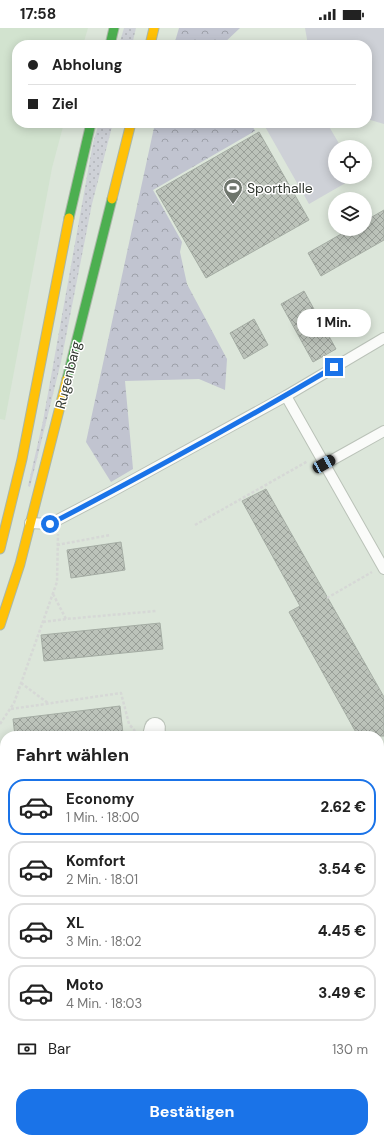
<!DOCTYPE html>
<html lang="de">
<meta charset="utf-8">
<style>
:root{--surface:#fff;--page:#f6f6f6;--text:#222;--muted:#767676;--line:#e0e0e0;--accent:#1a73e8}
body{margin:0;font-family:"DM Sans",sans-serif;background:var(--page);color:var(--text);height:100vh;display:flex;flex-direction:column;font-size:15px;white-space:nowrap}
*{box-sizing:border-box;margin:0}
p{font-size:13px;color:var(--muted)}
.icon{flex:none;width:22px;height:22px;fill:none;stroke:currentColor;stroke-width:2;stroke-linecap:round;stroke-linejoin:round}
.map{position:relative;flex:1;overflow:hidden}
.side{position:absolute;left:0px;top:703px;width:384px;height:412px;display:flex;flex-direction:column;background:var(--surface);border-radius:16px 16px 0 0;box-shadow:0 2px 10px #0003}
.side>*{flex:none}
.banner{position:absolute;left:12px;top:12px;width:360px;height:88px;border-radius:16px;box-shadow:0 2px 10px #0003;display:grid;align-content:center;height:88px;padding:0 16px;background:var(--surface)}
.fabs{position:absolute;left:328px;top:112px;display:grid;gap:8px}
.fabs a{display:grid;place-items:center;width:44px;height:44px;border-radius:50%;background:var(--surface);box-shadow:0 2px 10px #0003;font-size:20px}
.end{position:absolute;width:18px;height:18px;margin:-9px;border:5px solid #1a73e8;background:#fff;box-shadow:0 0 0 2px #fff}
.from{border-radius:50%}
.bubble{position:absolute;height:28px;border-radius:14px;background:var(--surface);box-shadow:0 2px 10px #0003;font-size:13px;font-weight:800;line-height:28px;text-align:center}
.car{position:absolute;width:12px;height:24px;margin:-12px -6px;border-radius:5px;box-shadow:0 0 3px 1px #0007;background:linear-gradient(#222 24%,#8ab4d8 0 40%,#222 0 76%,#8ab4d8 0 86%,#222 0)}
.banner b{display:flex;align-items:center;gap:14px;height:38px;font-size:15px}
.banner b+b{border-top:1px solid var(--line)}
.banner i{width:10px;height:10px;background:var(--text)}
ul{padding:0;list-style:none}
li{display:flex;align-items:center;gap:12px;height:56px;margin:0 8px 6px;padding:0 8px;border:2px solid var(--line);border-radius:16px}
li div{flex:1}
li b{display:block;font-size:15px}
li em{font-style:normal;font-weight:800}
li.active{border-color:var(--accent)}
li>.icon{width:36px;height:36px;stroke-width:1.5}
h2{padding:0 16px;font-size:18px;line-height:48px}
.pay{display:flex;align-items:center;gap:10px;height:44px;padding:0 16px;font-size:15px}
.pay p{margin-inline-start:auto}
.primary-button{display:flex;gap:8px;margin-top:auto;padding:8px 16px}
.primary-button a{flex:1;height:46px;border-radius:16px;background:var(--accent);color:#fff;font-size:16px;font-weight:800;line-height:46px;text-align:center}
.status{display:flex;justify-content:space-between;align-items:center;height:28px;padding:0 20px;background:var(--surface);direction:ltr}
.status svg{height:11px;fill:currentColor}
.map>svg:first-child{display:block}
.built{fill:#d2e3cf}
.green{fill:url(#green-dots)}
.forest{fill:url(#forest-crowns)}
.pitch{fill:#ced1d7}
.building{fill:url(#building-cross-hatch);stroke:#a5ada4}
.lines{fill:none;stroke-linecap:round;stroke-linejoin:round}
.lane-casing{stroke:#bac2b8;stroke-width:12}
.street-casing{stroke:#bac2b8;stroke-width:22}
.fast-casing{stroke:#aab7a7;stroke-width:11}
.slow-casing{stroke:#aab7a7;stroke-width:11}
.path{stroke:#d6d8d6;stroke-width:2.5;stroke-dasharray:3 2;stroke-linecap:butt}
.lane{stroke:#fafbf9;stroke-width:10}
.street{stroke:#fafbf9;stroke-width:20}
.fast{stroke:#4caf50;stroke-width:9}
.slow{stroke:#ffc107;stroke-width:9}
.route{stroke:#1a73e8;stroke-width:5}
.labels{text-anchor:middle;stroke-width:3;stroke-linejoin:round;paint-order:stroke}
.poi-label{font-size:14px;fill:#323830;stroke:#fff;text-anchor:start}
.street-label{font-size:14px;fill:#323830;stroke:#fff}
</style>
<div class="status"><b>17:58</b><svg viewBox="0 0 49 12"><path d="M0 12V9h3v3zM5 12V6h3v6zM10 12V3h3v9zM15 12V0h3v12zM26 1h20v11H26zM47 4h2v5h-2z"/></svg></div>
<div class="map">
<svg width="384" height="1115" viewBox="0 0 384 1115">
<defs>
<pattern id="green-dots" width="8" height="8" patternUnits="userSpaceOnUse"><rect width="8" height="8" fill="#ced1d7"/><path d="M2 2h.1M6 6h.1" fill="none" stroke="#b1b4b9" stroke-width="1.8" stroke-linecap="round"/></pattern>
<pattern id="forest-crowns" width="20" height="18" patternUnits="userSpaceOnUse"><rect width="20" height="18" fill="#c1c4d0"/><path d="M2 6a3 3 0 1 1 6 0M12 15a3 3 0 1 1 6 0" fill="none" stroke="#9da0a9"/></pattern>
<pattern id="building-cross-hatch" width="8" height="8" patternUnits="userSpaceOnUse"><rect width="8" height="8" fill="#bcc3ba"/><path d="M0 0l8 8M0 8l8-8" fill="none" stroke="#999f98"/></pattern>
</defs>
<rect width="100%" height="100%" fill="#dce6da"/>
<!-- built -->
<path class="built" d="M0 0H88L83 17H17V95H64L52 140 5 392 0 391Z"/>
<!-- green -->
<g class="green">
<path d="M124 0H136L132 17H119Z"/>
<path d="M99 95H113L92 176 61 334 30 459 28 458 43 393 93 115Z"/>
</g>
<!-- forest -->
<g class="forest">
<path d="M179 0H240L222 17H174Z"/>
<path d="M155 95H251L255 103 153 162 182 214 180 224 187 256 227 331 225 362 199 351 125 353 133 441 111 454 86 414Z"/>
<path d="M379 777 384 787V1094L379 1097Z"/>
<path d="M231 1110H358L350 1115H234Z"/>
</g>
<!-- pitch -->
<g class="pitch">
<path d="M305 0H384V96L367 91V17H308Z"/>
<path d="M263 95H327L341 119H335V149H356L309 176Z"/>
</g>
<!-- building -->
<g class="building">
<path d="M259 104 309 192 206 250 156 163Z"/>
<path d="M384 182V212L321 248 308 225 350 201H365V193Z"/>
<path d="M304 263 336 321 313 334 281 276Z"/>
<path d="M254 291 268 317 244 331 230 305Z"/>
<path d="M266 461 384 669V708H358L289 584 300 578 242 473Z"/>
<path d="M121 514 125 542 71 550 67 522Z"/>
<path d="M160 595 163 621 44 633 41 607Z"/>
<path d="M120 678 123 706 104 708H15L13 691Z"/>
</g>
<g class="lines">
<defs>
<g id="lane">
<path d="M286 368 384 541"/>
<path d="M325 436 384 403"/>
<path d="M30 495 50 496 111 464 286 368 384 310"/>
<path d="M133 1115 134 1110"/>
</g>
<g id="street">
<path d="M153 708 155 700"/>
<path d="M0 735 5 736"/>
</g>
<g id="fast">
<path d="M110 17 114 0"/>
<path d="M69 190 91 95"/>
<path d="M67 351 112 171"/>
</g>
<g id="slow">
<path d="M150 17 154 0"/>
<path d="M112 171 131 95"/>
<path d="M0 521 22 431 69 190"/>
<path d="M0 597 20 536 67 351"/>
</g>
</defs>
<!-- lane casing -->
<use href="#lane" class="lane-casing"/>
<!-- street casing -->
<use href="#street" class="street-casing"/>
<!-- fast casing -->
<use href="#fast" class="fast-casing"/>
<!-- slow casing -->
<use href="#slow" class="slow-casing"/>
<!-- path -->
<g class="path">
<path d="M195 497 308 433"/>
<path d="M57 517 110 507"/>
<path d="M53 566 66 591 156 583"/>
<path d="M327 570 372 544"/>
<path d="M43 594 66 591"/>
<path d="M21 655 48 675"/>
<path d="M11 681 121 665 129 696 135 703"/>
<path d="M0 696 14 675 57 554 58 506"/>
<path d="M3 949 5 948"/>
<path d="M0 1098 5 1106"/>
<path d="M8 1110 11 1115"/>
</g>
<!-- lane -->
<use href="#lane" class="lane"/>
<!-- street -->
<use href="#street" class="street"/>
<!-- fast -->
<use href="#fast" class="fast"/>
<!-- slow -->
<use href="#slow" class="slow"/>
</g>
<g class="lines">
<!-- route -->
<path class="route" d="M50 496C146 446 241 394 334 339"/>
</g>
<!-- icons -->
<defs>
<symbol id="stadium-pin" viewBox="-11 -11 22 30"><path d="M0 17L-7.5 6A9.5 9.5 0 1 1 7.5 6Z" fill="#6e756c" stroke="#fff"/><path d="M0-5a6.5 5 0 1 0 0 10a6.5 5 0 1 0 0-10ZM-3.5-1.8h7v3.6h-7Z" fill="#fff"/></symbol>
</defs>
<g fill-rule="evenodd">
<use href="#stadium-pin" x="222" y="149" width="22" height="30"/>
</g>
<g class="labels">
<!-- poi labels -->
<g class="poi-label">
<text x="247" y="165">Sporthalle</text>
</g>
<!-- street labels -->
<g class="street-label">
<text transform="translate(68 347) rotate(-76)" y="5">Rugenbarg</text>
</g>
</g>
</svg>
<div class="fabs">
<a><svg class="icon" aria-label="locate" viewBox="0 0 24 24"><circle cx="12" cy="12" r="6"/><path d="M12 2v4M12 18v4M2 12h4M18 12h4"/></svg></a>
<a><svg class="icon" aria-label="layers" viewBox="0 0 24 24"><path d="M12 4l9 5-9 5-9-5zM3 14l9 5 9-5"/></svg></a>
</div>
<i class="end from" style="left:50px;top:496px"></i>
<i class="end" style="left:334px;top:339px"></i>
<div class="bubble" style="left:297px;top:281px;width:74px">1 Min.</div>
<i class="car" style="left:324px;top:436px;rotate:61deg"></i>
<div class="banner">
<b><i class="from"></i>Abholung</b>
<b><i></i>Ziel</b>
</div>
<section class="side">
<h2>Fahrt wählen</h2>
<ul>
<li class="active"><svg class="icon" aria-label="car" viewBox="0 0 24 24"><path d="M5 17H2v-5l4-1 3-4h7l3 4 3 1v5h-3M9 17h6M6 11h13"/><circle cx="7" cy="17" r="2"/><circle cx="17" cy="17" r="2"/></svg><div><b>Economy</b><p>1 Min. · 18:00</p></div><em>2.62 €</em></li>
<li><svg class="icon" aria-label="car" viewBox="0 0 24 24"><path d="M5 17H2v-5l4-1 3-4h7l3 4 3 1v5h-3M9 17h6M6 11h13"/><circle cx="7" cy="17" r="2"/><circle cx="17" cy="17" r="2"/></svg><div><b>Komfort</b><p>2 Min. · 18:01</p></div><em>3.54 €</em></li>
<li><svg class="icon" aria-label="car" viewBox="0 0 24 24"><path d="M5 17H2v-5l4-1 3-4h7l3 4 3 1v5h-3M9 17h6M6 11h13"/><circle cx="7" cy="17" r="2"/><circle cx="17" cy="17" r="2"/></svg><div><b>XL</b><p>3 Min. · 18:02</p></div><em>4.45 €</em></li>
<li><svg class="icon" aria-label="car" viewBox="0 0 24 24"><path d="M5 17H2v-5l4-1 3-4h7l3 4 3 1v5h-3M9 17h6M6 11h13"/><circle cx="7" cy="17" r="2"/><circle cx="17" cy="17" r="2"/></svg><div><b>Moto</b><p>4 Min. · 18:03</p></div><em>3.49 €</em></li>
</ul>
<div class="pay"><svg class="icon" aria-label="cash" viewBox="0 0 24 24"><path d="M3 7h18v10H3z"/><circle cx="12" cy="12" r="2"/></svg>Bar<p>130 m</p></div>
<div class="primary-button"><a>Bestätigen</a></div>
</section>
</div>
